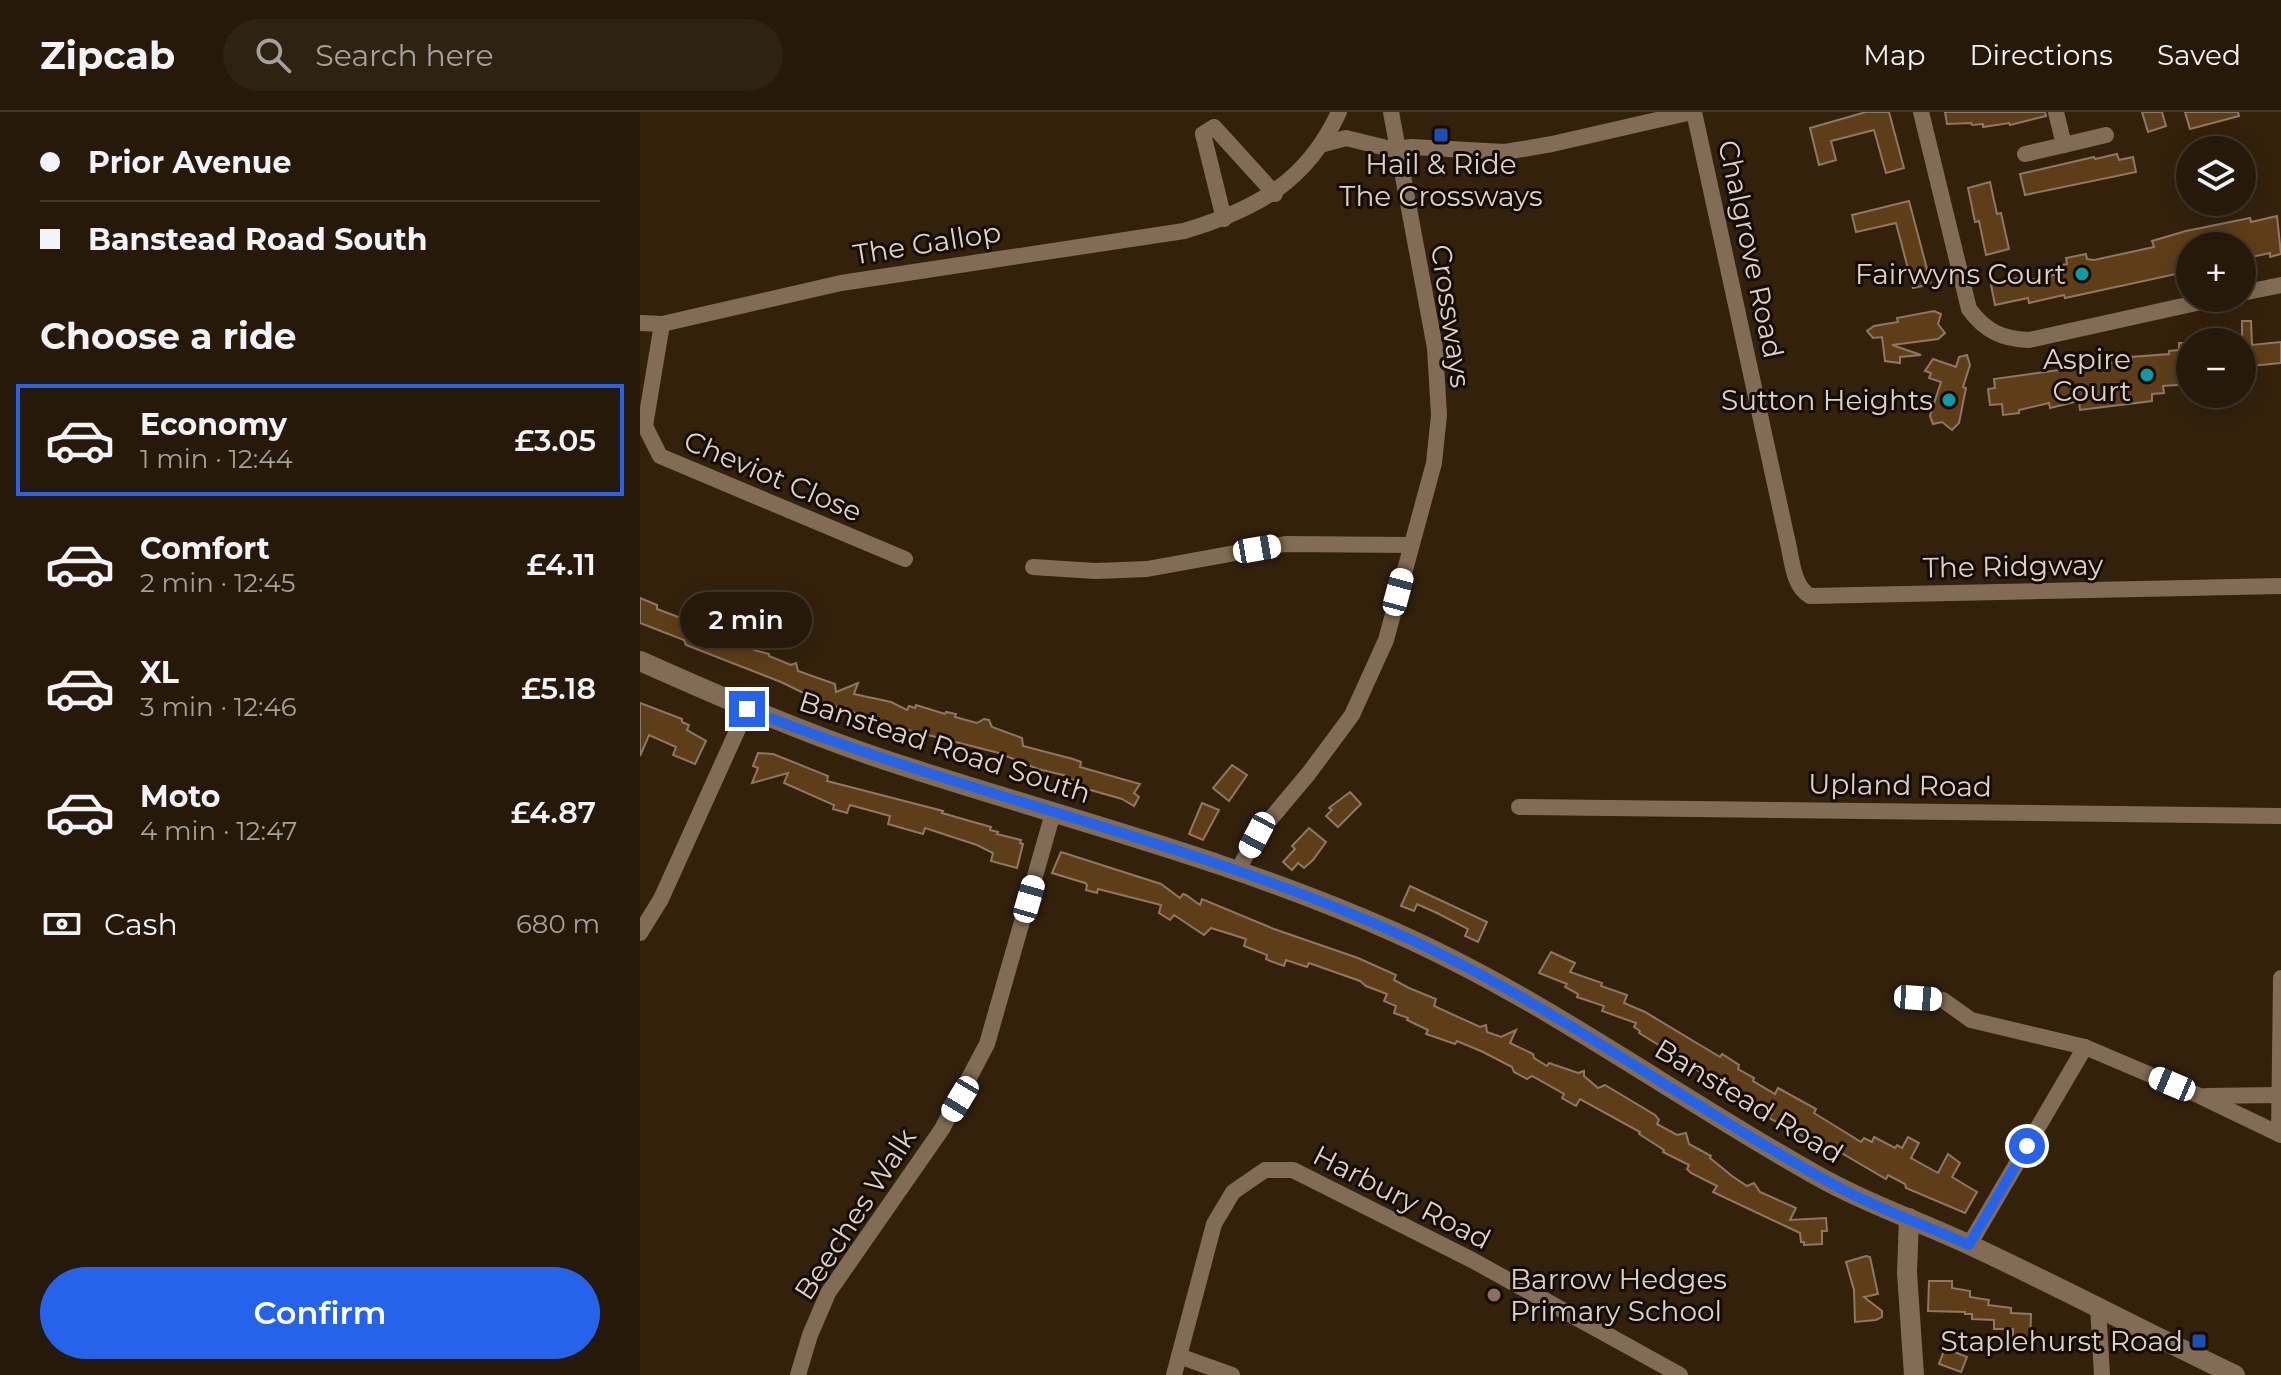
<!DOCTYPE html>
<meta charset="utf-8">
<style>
:root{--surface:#261909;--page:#2e2212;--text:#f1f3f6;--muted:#a4a09c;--line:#42382a;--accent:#2563eb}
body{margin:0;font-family:Montserrat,sans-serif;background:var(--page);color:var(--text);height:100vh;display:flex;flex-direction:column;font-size:30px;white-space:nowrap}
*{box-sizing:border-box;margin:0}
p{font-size:26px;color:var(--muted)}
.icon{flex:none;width:44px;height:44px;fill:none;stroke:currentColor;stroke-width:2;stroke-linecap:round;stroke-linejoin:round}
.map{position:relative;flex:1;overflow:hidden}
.details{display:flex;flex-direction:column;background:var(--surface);width:640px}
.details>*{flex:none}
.top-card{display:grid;align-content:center;height:176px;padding:0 40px;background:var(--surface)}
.buttons{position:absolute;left:1536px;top:24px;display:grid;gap:16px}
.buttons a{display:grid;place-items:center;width:80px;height:80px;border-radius:50%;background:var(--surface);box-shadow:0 4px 20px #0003,0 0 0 2px var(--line);font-size:40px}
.end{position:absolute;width:36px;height:36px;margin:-18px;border:10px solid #2563eb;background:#fff;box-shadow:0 0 0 4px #fff}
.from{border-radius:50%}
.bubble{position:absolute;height:56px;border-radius:28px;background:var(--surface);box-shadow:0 4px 20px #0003,0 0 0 2px var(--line);font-size:26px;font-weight:600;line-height:56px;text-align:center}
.car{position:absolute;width:24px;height:48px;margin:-24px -12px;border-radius:10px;box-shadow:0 0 6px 2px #0007;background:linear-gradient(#fff 24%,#345 0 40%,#fff 0 76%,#345 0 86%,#fff 0)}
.top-card b{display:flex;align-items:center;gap:28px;height:76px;font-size:30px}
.top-card b+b{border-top:2px solid var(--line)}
.top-card i{width:20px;height:20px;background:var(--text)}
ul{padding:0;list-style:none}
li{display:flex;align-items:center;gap:24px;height:112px;margin:0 16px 12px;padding:0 24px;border:4px solid transparent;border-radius:0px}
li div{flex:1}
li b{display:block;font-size:30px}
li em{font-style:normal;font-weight:600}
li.active{border-color:var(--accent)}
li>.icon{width:72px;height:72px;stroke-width:1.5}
h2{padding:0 40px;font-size:36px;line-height:96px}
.pay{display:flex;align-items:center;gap:20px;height:88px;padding:0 40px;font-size:30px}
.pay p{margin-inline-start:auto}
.cta{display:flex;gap:16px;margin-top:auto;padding:16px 40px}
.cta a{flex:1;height:92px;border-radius:48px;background:var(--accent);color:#fff;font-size:32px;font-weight:600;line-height:92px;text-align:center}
header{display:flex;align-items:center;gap:48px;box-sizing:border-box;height:112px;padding:0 40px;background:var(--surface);border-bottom:2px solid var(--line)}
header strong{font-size:38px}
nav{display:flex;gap:44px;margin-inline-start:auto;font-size:28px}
.search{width:560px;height:72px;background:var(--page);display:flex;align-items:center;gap:20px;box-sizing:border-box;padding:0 28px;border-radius:44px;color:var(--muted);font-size:30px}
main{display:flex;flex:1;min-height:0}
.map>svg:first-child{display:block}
.building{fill:#5e3e18;stroke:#8e7862;stroke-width:2}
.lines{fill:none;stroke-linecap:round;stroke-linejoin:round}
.minor{stroke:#826c56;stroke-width:16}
.tertiary{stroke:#826c56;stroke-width:20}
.route{stroke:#2563eb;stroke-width:10}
.transit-dot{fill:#1a4fb4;stroke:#140c05;stroke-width:3}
.culture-dot{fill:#0f9aa8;stroke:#140c05;stroke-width:3}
.education-dot{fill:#8d6e63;stroke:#140c05;stroke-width:3}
.labels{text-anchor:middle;stroke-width:6;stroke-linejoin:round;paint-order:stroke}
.poi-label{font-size:28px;fill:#ded2c6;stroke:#140c05;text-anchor:end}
.street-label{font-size:28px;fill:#ded2c6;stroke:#140c05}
</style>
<header>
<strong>Zipcab</strong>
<div class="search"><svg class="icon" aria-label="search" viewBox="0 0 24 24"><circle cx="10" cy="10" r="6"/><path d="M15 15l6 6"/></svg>Search here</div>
<nav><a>Map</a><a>Directions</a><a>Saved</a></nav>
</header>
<main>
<section class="details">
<div class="top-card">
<b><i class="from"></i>Prior Avenue</b>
<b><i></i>Banstead Road South</b>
</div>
<h2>Choose a ride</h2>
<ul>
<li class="active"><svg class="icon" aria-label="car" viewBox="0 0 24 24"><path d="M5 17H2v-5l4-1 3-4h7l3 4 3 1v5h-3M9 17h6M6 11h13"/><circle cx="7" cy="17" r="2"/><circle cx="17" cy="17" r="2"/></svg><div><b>Economy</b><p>1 min · 12:44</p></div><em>£3.05</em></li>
<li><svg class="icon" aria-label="car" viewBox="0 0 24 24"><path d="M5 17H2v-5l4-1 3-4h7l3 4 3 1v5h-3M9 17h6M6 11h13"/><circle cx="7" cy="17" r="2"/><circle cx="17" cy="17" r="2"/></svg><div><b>Comfort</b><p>2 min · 12:45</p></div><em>£4.11</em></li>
<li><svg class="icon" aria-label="car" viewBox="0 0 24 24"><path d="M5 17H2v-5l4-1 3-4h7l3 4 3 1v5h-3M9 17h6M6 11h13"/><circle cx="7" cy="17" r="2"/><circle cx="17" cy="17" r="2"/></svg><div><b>XL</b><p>3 min · 12:46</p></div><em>£5.18</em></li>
<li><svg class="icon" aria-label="car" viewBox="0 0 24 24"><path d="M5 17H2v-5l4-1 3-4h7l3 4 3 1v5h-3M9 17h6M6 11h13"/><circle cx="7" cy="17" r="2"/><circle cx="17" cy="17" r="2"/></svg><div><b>Moto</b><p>4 min · 12:47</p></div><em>£4.87</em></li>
</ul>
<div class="pay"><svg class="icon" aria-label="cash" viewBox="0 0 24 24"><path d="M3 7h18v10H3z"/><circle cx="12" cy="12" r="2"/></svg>Cash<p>680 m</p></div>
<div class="cta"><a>Confirm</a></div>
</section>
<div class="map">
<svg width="1641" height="1263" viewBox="0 0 1641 1263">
<rect width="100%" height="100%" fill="#33210c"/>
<!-- building -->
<g class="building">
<path d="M1226 0H1249L1264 56 1246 61 1234 18 1191 29 1196 48 1179 53 1170 16Z"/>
<path d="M1305 0H1405L1406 4 1370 13 1369 11 1343 15V12L1332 13 1331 11 1307 12Z"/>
<path d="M1502 0H1522L1526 14 1508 20Z"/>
<path d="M1545 0H1598L1599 4 1550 17Z"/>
<path d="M1477 42 1479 48 1493 45 1496 60 1385 83 1380 62 1454 45 1455 47Z"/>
<path d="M1350 70 1357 102 1361 101 1369 137 1346 143 1339 109 1335 110 1328 76Z"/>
<path d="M1269 89 1291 172 1273 176 1256 111 1216 120 1212 103Z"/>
<path d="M1637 104 1641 142 1630 145V141L1602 147V134H1550V159L1425 186 1424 183 1389 191 1388 186 1355 193 1351 173 1385 164 1386 169 1423 161 1421 153 1427 152 1426 146 1446 142 1447 147 1454 148 1514 135 1512 129 1546 119 1610 106 1611 110Z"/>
<path d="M1294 199 1301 202 1298 212 1305 221 1298 227 1252 233 1281 243 1260 245V251L1245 249 1242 225 1233 226 1227 219 1234 214 1258 210 1257 206Z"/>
<path d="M1602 209H1611L1612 233 1641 230V251L1611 254V247H1602Z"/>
<path d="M1539 231H1550V272L1523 274 1524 281 1512 282V289L1440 298 1439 289 1410 296 1409 291 1379 298V301L1363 303 1362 292 1350 293 1348 277 1355 276 1354 267 1492 248 1491 245 1529 242V239L1539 238Z"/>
<path d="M1327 243 1330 253 1323 275 1326 276 1319 311 1312 318 1302 310 1293 312 1290 304 1301 270 1289 266 1291 261 1285 259 1293 247 1316 255 1319 245Z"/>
<path d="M0 486 17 493V497L115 534 114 538 129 542V544L151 553 156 551 158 559 195 572 196 580 218 571 214 582 251 590 267 598 269 594 275 596 276 593 305 602 306 600 316 602 315 605 337 611 344 607 349 608 352 615 382 626 383 634 433 647 441 650 440 655 500 672 494 681 499 685 494 694 482 687 447 677 427 664 398 657 359 641 256 615 180 589 141 570 46 533 44 528 0 511Z"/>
<path d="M0 591 42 607V610L49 613 47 618 66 629 55 652 33 643 36 635 9 623 0 644Z"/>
<path d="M118 641 133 642 188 664 187 669 303 699 302 701 351 715 350 718 358 720 357 722 381 728 380 731 383 732 377 756 351 749 353 741 337 733 285 716 283 722 248 712 250 704 210 693 207 701 193 697 194 693 144 671 148 661 112 671 118 656 113 654Z"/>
<path d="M592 653 607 663 589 689 573 676Z"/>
<path d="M710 680 721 692 698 715 686 704 692 698 689 696Z"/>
<path d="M562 691 579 698 563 728 549 722Z"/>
<path d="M669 716 686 730 673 748 664 756 658 751 652 758 643 750 655 737 652 734Z"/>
<path d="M421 740 521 772 540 786 543 782 546 783 560 793 562 787 634 817 718 846 756 863 754 868 769 876 796 887 794 894 840 915 846 913 847 920 861 925 876 918 870 931 893 942 894 946 907 954 909 951 938 961 944 959V964L958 976 965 973 1015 1003 1019 1008 1017 1012 1037 1023 1046 1021 1049 1032 1071 1044 1070 1046 1092 1064 1107 1074 1114 1071 1120 1080 1156 1096 1150 1108 1186 1106 1187 1119H1182V1132L1164 1133V1130H1161L1160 1121 1073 1080 1077 1074 1051 1061 1047 1057 1049 1053 1023 1040 1024 1038 999 1022 1000 1020 940 987 936 994 922 986 924 982 892 964 887 967 874 960 872 955 843 940 817 929 815 932 786 922 788 918 767 908 768 906 754 901 756 894 744 889 747 882 726 874 720 869 669 851 667 855 646 848 644 854 630 849 626 847 627 843 604 834 606 827 571 816 564 823 534 803 530 808 519 801 521 793 458 777 457 781 446 778 447 773 445 771 412 761Z"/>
<path d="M770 774 847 810 838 830 825 824 828 817 797 801 777 792 774 799 761 794Z"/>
<path d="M911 840 935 851 930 860 962 871 961 874 987 883 984 891 1005 900 1080 945 1082 942 1099 953 1098 957 1114 966 1113 969 1135 982 1138 976 1176 997 1174 1001 1221 1030 1224 1026 1232 1030 1234 1025 1255 1036 1257 1033 1262 1036 1268 1025 1279 1031 1271 1046 1298 1061 1308 1042 1320 1051 1312 1065 1337 1080 1325 1101 1266 1076 1265 1072 1248 1063 1246 1067 1186 1032 1179 1033 1129 1006 1132 1002 1112 990 1110 993 1090 981 1093 977 1042 950 1043 948 999 921 1000 919 994 915 996 911 962 899 964 894 937 885 938 882 925 875 927 872 899 861Z"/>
<path d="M1226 1144 1230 1145 1238 1182 1224 1185 1242 1199V1205L1236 1208 1215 1210 1214 1178 1206 1150Z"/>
<path d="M1289 1169H1312V1176L1330 1179V1185L1349 1188 1348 1193 1371 1196V1201L1391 1202 1390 1234 1378 1235V1225H1373V1217H1354V1208L1332 1207V1202H1325V1200L1288 1199Z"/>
<path d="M1305 1236 1327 1245 1321 1260 1299 1252Z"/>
</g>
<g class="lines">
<!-- minor -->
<g class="minor">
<path d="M1054 0 1147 427C1152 445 1152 474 1170 484L1641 474"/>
<path d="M1281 0 1329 197C1345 219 1362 227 1389 228L1579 186"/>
<path d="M1416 0 1424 33 1466 23"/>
<path d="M684 32 706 26 751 37 772 35 865 40 912 32 1052 0"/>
<path d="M1385 42 1424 33"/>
<path d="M584 107 563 22 574 15 635 82"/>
<path d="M1602 181 1641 173"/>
<path d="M0 211 22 212 201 171 544 119C615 98 667 70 699 0"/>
<path d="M22 212 5 314 20 344 265 447"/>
<path d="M393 455 455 459 507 457 645 432 771 433"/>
<path d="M879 695 1641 704"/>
<path d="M597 760 617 723 669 661 712 603 746 528 794 351 799 303 795 236 751 0"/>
<path d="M0 821 21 787 107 597"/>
<path d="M1278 886 1303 888 1331 908 1445 935"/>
<path d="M1566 984 1639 983"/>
<path d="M1639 1022 1641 866"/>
<path d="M1329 1133 1445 935 1560 984 1641 1023"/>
<path d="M1458 1194 1462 1263"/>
<path d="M539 1244 592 1263"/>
<path d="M158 1263 170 1223 188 1181 302 1017 347 932 413 701"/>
<path d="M534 1263 574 1112 593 1080 625 1058H653L832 1148 1040 1263"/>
</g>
<!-- tertiary -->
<g class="tertiary">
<path d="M0 549C81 585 161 620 245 648 415 704 591 747 754 820 903 886 1033 983 1174 1062 1225 1091 1281 1110 1334 1135 1422 1176 1507 1221 1595 1263"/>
<path d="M1269 1106 1267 1161 1274 1263"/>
</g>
</g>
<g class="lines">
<!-- route -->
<path class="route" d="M107 597C319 682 547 727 756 821 913 891 1049 995 1200 1076 1241 1098 1287 1114 1329 1133L1387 1034"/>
</g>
<!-- markers -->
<g class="transit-dot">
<rect x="793" y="15" width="16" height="16" rx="4"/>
<rect x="1551" y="1221" width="16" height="16" rx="4"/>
</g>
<g class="culture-dot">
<circle cx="1442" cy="162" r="8"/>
<circle cx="1507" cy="263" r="8"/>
<circle cx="1309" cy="288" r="8"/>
</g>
<circle class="education-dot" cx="854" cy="1183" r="8"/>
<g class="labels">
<!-- poi labels -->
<g class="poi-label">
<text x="801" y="62" text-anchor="middle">Hail &amp; Ride<tspan x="801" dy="32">The Crossways</tspan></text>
<text x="1426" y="172">Fairwyns Court</text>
<text x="1491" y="257">Aspire<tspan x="1491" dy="32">Court</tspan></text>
<text x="1293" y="298">Sutton Heights</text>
<text x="870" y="1177" text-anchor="start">Barrow Hedges<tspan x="870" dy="32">Primary School</tspan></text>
<text x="1543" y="1239">Staplehurst Road</text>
</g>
<!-- street labels -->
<g class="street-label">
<text transform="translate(287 131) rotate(-9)" y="10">The Gallop</text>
<text transform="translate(1111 137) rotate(78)" y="10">Chalgrove Road</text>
<text transform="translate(811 204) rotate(82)" y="10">Crossways</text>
<text transform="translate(133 364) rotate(23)" y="10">Cheviot Close</text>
<text transform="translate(1373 454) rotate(-1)" y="10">The Ridgway</text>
<text transform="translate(305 635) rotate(18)" y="10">Banstead Road South</text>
<text transform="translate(1260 673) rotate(1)" y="10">Upland Road</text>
<text transform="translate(1109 989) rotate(31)" y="10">Banstead Road</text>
<text transform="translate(762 1085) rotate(27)" y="10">Harbury Road</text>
<text transform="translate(215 1102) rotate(-57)" y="10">Beeches Walk</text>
</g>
</g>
</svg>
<div class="buttons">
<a><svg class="icon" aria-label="layers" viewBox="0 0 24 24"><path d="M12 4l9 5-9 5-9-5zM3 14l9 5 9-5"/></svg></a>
<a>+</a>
<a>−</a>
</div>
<i class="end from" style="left:1387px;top:1034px"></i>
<i class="end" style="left:107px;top:597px"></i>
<div class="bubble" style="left:40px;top:480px;width:132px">2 min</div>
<i class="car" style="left:617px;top:437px;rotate:80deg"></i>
<i class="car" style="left:758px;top:480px;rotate:15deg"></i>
<i class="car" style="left:617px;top:723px;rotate:208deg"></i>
<i class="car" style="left:389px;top:787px;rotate:16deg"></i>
<i class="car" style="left:1278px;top:886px;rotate:94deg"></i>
<i class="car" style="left:1532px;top:972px;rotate:293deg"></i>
<i class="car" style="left:320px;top:987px;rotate:211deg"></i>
</div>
</main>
